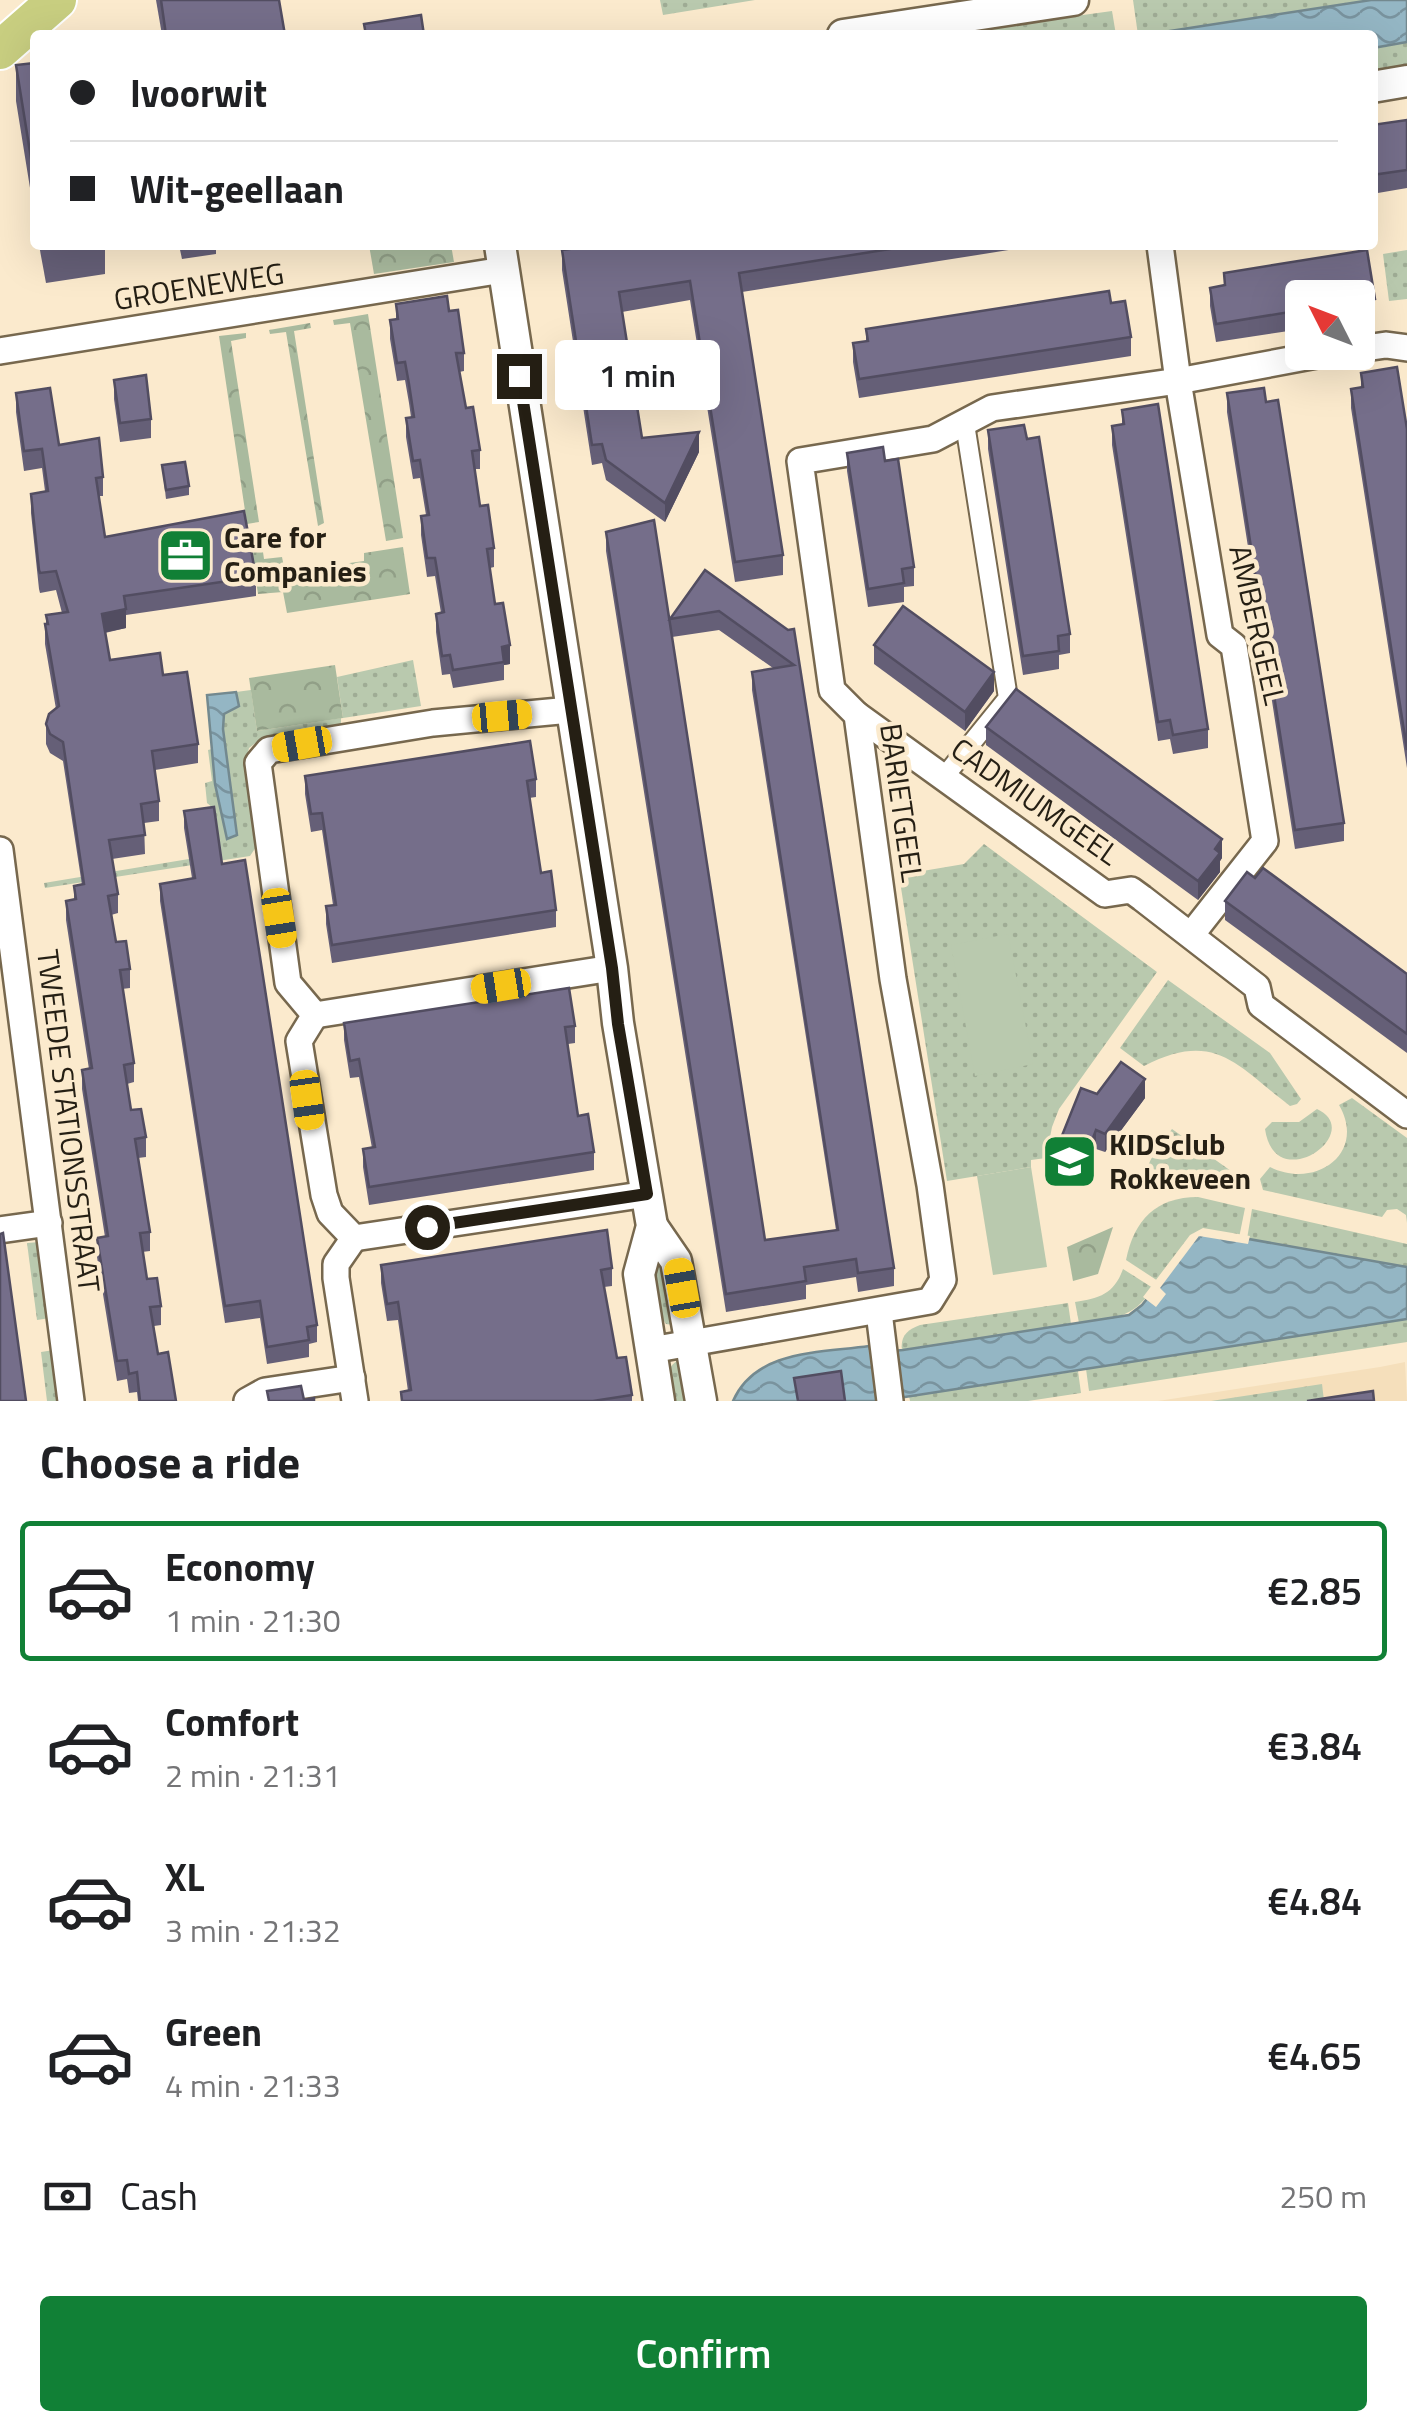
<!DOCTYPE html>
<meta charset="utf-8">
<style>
:root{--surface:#fff;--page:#f2f2f2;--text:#202124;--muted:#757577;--line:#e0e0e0;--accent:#118036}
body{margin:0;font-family:"Titillium Web",sans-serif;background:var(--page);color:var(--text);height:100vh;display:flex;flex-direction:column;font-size:38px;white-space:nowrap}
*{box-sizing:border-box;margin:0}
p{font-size:32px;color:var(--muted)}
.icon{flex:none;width:55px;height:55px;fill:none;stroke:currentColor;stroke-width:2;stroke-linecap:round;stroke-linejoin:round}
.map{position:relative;height:1401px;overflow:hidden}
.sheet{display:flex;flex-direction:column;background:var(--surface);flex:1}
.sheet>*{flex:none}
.banner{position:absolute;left:30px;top:30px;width:1348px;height:220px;border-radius:10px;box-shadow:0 10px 40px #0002;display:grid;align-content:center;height:220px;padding:0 40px;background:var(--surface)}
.needle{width:65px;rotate:312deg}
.controls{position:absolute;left:1285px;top:280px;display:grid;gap:20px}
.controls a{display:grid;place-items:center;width:90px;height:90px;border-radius:10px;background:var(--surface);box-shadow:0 10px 40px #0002;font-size:50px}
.end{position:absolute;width:45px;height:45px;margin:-22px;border:12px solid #251f14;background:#fff;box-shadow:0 0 0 5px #fff}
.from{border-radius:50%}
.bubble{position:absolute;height:70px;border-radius:10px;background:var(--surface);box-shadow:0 10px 40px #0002;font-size:32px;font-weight:600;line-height:70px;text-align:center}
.car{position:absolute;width:30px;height:60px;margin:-30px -15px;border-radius:12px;box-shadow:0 0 8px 2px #0007;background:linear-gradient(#f5c518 24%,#345 0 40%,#f5c518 0 76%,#345 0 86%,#f5c518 0)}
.banner b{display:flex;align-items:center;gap:35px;height:95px;font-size:38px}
.banner b+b{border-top:2px solid var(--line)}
.banner i{width:25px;height:25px;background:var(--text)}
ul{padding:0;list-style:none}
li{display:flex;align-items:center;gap:30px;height:140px;margin:0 20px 15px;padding:0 20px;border:5px solid transparent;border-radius:10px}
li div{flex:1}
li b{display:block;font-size:38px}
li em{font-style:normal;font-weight:600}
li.on{border-color:var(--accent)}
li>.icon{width:90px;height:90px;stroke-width:1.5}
h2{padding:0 40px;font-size:45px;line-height:120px}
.pay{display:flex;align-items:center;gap:25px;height:110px;padding:0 40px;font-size:38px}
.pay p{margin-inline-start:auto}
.cta{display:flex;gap:20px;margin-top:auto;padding:20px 40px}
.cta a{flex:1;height:115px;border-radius:10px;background:var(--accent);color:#fff;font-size:40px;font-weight:600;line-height:115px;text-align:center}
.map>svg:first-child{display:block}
.built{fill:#f5dfbb}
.green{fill:url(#green-dots)}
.forest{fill:url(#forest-crowns)}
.pitch{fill:#b9c9ae}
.water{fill:url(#water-waves);stroke:#73898f;stroke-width:2.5}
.pier{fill:#fbeacd}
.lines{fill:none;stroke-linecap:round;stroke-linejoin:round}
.pedestrian-casing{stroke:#77684e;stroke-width:22}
.minor-casing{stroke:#77684e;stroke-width:30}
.tertiary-casing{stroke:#77684e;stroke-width:35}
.primary-casing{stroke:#fff;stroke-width:42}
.pedestrian{stroke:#fff;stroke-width:18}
.minor{stroke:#fff;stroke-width:25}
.tertiary{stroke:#fff;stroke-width:30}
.primary{stroke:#c8ce80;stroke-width:38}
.wall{fill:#655f77;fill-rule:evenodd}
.shaded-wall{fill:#524d61}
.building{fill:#756e8a;stroke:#524d61;stroke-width:2.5}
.route{stroke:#251f14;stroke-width:12}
.labels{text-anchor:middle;stroke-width:9;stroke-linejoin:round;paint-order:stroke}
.street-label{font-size:30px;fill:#251f14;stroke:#fbeacd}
.poi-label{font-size:30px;font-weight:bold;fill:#251f14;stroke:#fbeacd;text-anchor:start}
</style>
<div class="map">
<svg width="1407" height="1401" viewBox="0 0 1407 1401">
<defs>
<pattern id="green-dots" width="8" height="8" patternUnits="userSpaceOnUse" patternTransform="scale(2.5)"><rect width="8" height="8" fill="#b9c9ae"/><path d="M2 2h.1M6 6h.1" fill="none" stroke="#9fac95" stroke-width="1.8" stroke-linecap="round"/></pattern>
<pattern id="forest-crowns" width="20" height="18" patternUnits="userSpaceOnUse" patternTransform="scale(2.5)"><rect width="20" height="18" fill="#a9ba9e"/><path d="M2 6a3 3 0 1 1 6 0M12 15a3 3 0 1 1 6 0" fill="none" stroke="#919f87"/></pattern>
<pattern id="water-waves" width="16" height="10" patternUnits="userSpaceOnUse" patternTransform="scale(2.5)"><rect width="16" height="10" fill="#94b6c4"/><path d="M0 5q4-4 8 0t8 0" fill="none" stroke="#79939e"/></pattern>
</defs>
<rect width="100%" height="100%" fill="#fbeacd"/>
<!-- built -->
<path class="built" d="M1405 1362 1407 1401H1158L1380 1367Z"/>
<!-- green -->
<g class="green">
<path d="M660 0H755L663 15Z"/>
<path d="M1133 0H1371L1144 35H1138Z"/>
<path d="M1112 11 1116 35H939Z"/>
<path d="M1407 42V69L1373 74V48Z"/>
<path d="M1407 250V299L1389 301 1383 254Z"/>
<path d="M413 660 421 706 343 718 337 677Z"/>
<path d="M251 690 257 731 341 718V725L261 739 249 748 245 764 258 844 250 856 45 888 44 883 219 854 213 808 207 803 205 783 212 781 208 750 212 749 215 784 227 839 237 835 223 729 224 713 238 705 236 692Z"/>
<path d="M984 844 1157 972 1059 1109 1052 1127 1046 1158 1031 1160V1167L947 1181 899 875 964 864Z"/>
<path d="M1168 980 1270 1053 1301 1099 1297 1104 1290 1106C1237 1066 1216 1029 1144 1066L1120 1048Z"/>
<path d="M1352 1098 1407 1138V1223L1406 1215 1397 1209 1387 1210 1382 1217 1263 1190 1260 1179 1270 1167C1316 1190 1367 1153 1339 1105Z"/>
<path d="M1317 1109C1367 1132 1275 1198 1265 1129L1272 1122H1299Z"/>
<path d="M1172 1129 1238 1176 1239 1180 1234 1183 1191 1175 1154 1184 1147 1182C1143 1163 1161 1144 1172 1129Z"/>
<path d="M1198 1197 1245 1208 1239 1238 1158 1281 1126 1260C1134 1220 1156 1197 1198 1197Z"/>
<path d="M1252 1209 1407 1244V1267L1247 1239Z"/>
<path d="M40 1242 50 1318 37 1320 27 1243Z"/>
<path d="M654 1246 659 1247 674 1325 666 1324 654 1306Z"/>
<path d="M1123 1269 1153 1288C1132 1320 1115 1317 1079 1323L1075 1302C1100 1298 1114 1294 1123 1269Z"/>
<path d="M1068 1303 1071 1324 902 1351C900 1336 907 1330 920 1325Z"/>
<path d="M1407 1319V1342L1089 1391 1086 1369Z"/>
<path d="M54 1350 61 1401H47L41 1352Z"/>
<path d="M679 1360 693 1401H667C668 1387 664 1366 679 1360Z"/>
<path d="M1078 1371 1081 1393 1028 1401H910L909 1396Z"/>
<path d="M1322 1384 1324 1401H1211Z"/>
</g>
<!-- forest -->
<g class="forest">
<path d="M369 245H451L454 262 374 274Z"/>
<path d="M368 314 403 538 386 541 350 323 334 325 333 320Z"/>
<path d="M310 323 311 328 294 331 324 523 318 526 286 332 270 334 269 330Z"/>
<path d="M246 333V338L231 341 259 522 247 524 219 336Z"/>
<path d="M260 531 264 559 282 557 285 572 364 561V553L403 547 410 594 287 613 283 592 258 594 249 532Z"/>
<path d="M335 665 343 718 257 731 249 678Z"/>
<path d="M1113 1227 1098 1274 1073 1281 1067 1247Z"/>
</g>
<!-- pitch -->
<g class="pitch">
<path d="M1008 934 1033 1064 975 1076 951 945Z"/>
<path d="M1031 1167 1047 1267 993 1275 977 1176Z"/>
</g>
<!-- water -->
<g class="water">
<path d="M1371 0H1407V42L1373 48 1372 35H1144Z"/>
<path d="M236 692 239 706 224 714 223 729 237 835 227 839 215 784 207 695Z"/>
<path d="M1209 1232 1407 1267V1319L879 1401H733C756 1349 821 1353 869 1346L871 1353 903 1350 1129 1315 1142 1305 1198 1235Z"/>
</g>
<!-- pier -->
<path class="pier" d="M1203 1228 1250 1236 1248 1244 1199 1236 1160 1288 1166 1294 1156 1307 1143 1297 1190 1235Z"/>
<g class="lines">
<defs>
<path id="pedestrian" d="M944 777 1008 698 965 424"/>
<g id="minor">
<path d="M1160 245 1178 381 1220 635 1234 646 1265 841 1191 935"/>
<path d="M1358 349 1386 345 1407 348"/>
<path d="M0 351 503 270"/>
<path d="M857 715 1105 894 1131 890 1142 898 1257 987 1261 1005 1407 1115"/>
<path d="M0 850 71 1401"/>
<path d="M315 1015 612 968"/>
<path d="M0 1230 49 1223"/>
<path d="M354 1238 647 1194"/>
<path d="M879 1312 890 1401"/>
<path d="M651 1350 930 1301 943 1280 930 1185 893 979 857 715 832 690 800 461 933 439 992 408 1178 381 1333 352"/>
<path d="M247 1401 265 1391 352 1378"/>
<path d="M355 1401 336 1278V1264L354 1238 330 1213 324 1195 299 1041 315 1015 288 983 258 763 269 750 433 723 570 710"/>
</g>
<g id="tertiary">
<path d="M843 35 1073 0"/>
<path d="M1372 87 1407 81"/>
<path d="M500 245 612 968 618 1023 652 1226 639 1274 659 1401"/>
<path d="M652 1226 676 1261 701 1401"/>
</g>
<path id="primary" d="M0 50 57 0"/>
</defs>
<!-- pedestrian casing -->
<use href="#pedestrian" class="pedestrian-casing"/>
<!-- minor casing -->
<use href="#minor" class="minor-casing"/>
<!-- tertiary casing -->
<use href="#tertiary" class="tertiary-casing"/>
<!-- primary casing -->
<use href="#primary" class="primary-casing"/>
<!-- pedestrian -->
<use href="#pedestrian" class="pedestrian"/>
<!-- minor -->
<use href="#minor" class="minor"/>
<!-- tertiary -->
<use href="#tertiary" class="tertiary"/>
<!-- primary -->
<use href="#primary" class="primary"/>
</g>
<!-- wall -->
<g class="wall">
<path d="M156 0H279L285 35H162Z"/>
<path d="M31 40H35V219L16 101V65L31 64Z"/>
<path d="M1407 120V188L1372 194V125Z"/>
<path d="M39 245H105V274L46 283Z"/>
<path d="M179 245H216V254L182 259Z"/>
<path d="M598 245H1041L742 292 783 555V575L735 582 690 300 622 312 642 438 699 452 665 522 606 480 602 463 592 465 562 270V250Z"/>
<path d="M1367 250 1375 299V318L1358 321V298H1302V329L1216 342 1210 306V288L1224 285V273Z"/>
<path d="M1111 303 1131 337V356L859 398 853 362V343L866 341V329Z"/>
<path d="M396 304 449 311 464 353V371L459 372 466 408 480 450V469H475L480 506 494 548V567L490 568 495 604 510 664 504 665V680L453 688 450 674 442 675 436 632V614L441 613 435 576 427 577 421 535V516L426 515 420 478 413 479 406 437V418L411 417 409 403 405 380 397 381 390 339V320L396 319Z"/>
<path d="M1361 373 1407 429V768L1351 408V389L1361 387Z"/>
<path d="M114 380 151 419V438L120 442 114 399Z"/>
<path d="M16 393 59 445 103 477V496H99L105 537 256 577V596L126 615V628L105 633 110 660 163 675 198 744V763L155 770 159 801V821L144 823 145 854 112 859 118 894V913L111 915 116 942 130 969V988L122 989 134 1063V1082L127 1084 131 1110 146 1137V1157L138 1158 150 1232V1251L142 1252 147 1279 161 1306V1325L154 1326 158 1354 176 1401H138L137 1392 129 1393 127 1379 117 1381 97 1257V1238L105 1237 82 1089V1070L89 1069 66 920V901L74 900V886L82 885 63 761 50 753 46 744V724L56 709 45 644V624H46V615L62 613 56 590 40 593 39 589 31 513V494L45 491 42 468 24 471 16 412Z"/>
<path d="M1227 393 1266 402 1344 823V841L1295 849 1227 412Z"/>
<path d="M1122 410 1208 729V748L1173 754 1170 739 1158 741 1112 445V426L1122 424Z"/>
<path d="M988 430 1070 634V653L1059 655V669L1023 675 988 449Z"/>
<path d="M847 453 885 461 914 567V586L904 587V602L868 607 847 471Z"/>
<path d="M162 465 189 486V495L166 499Z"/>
<path d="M606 532 670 629V619L705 570 788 630 894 1268V1286L858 1292 856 1277 806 1285V1299L726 1312 606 551ZM719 630 773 668 752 672V690L836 1230 765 1240 672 637Z"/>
<path d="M874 645 994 691 965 731 874 664Z"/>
<path d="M986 727 1222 858 1220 861V872L1198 900 986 745Z"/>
<path d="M305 776 536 779V797L529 798 541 873 556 910V927L332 963 326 924V906L333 905 322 830 311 832 305 794Z"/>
<path d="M184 811 222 864 317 1325V1342L309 1344V1357L267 1364 260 1318 225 1323 160 901V884L192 878 184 828Z"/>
<path d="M1225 901 1407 974V1053L1225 920Z"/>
<path d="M344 1023 575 1026V1043L568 1044 578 1116 594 1152V1170L369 1205 363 1167V1149L372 1148 359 1077 350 1078 344 1040Z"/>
<path d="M1097 1094 1145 1098 1105 1152 1096 1149 1087 1172 1059 1161V1143Z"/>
<path d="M381 1265 612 1268V1286L604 1287 617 1358 632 1395V1401H401V1392L408 1391 398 1320 387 1321 381 1283Z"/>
</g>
<!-- shaded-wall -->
<g class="shaded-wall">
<path d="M699 432V452L665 522V503Z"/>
<path d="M126 609V628L102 633V614Z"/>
<path d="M510 645V664L504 665 502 647Z"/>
<path d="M994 672V691L965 731V712Z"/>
<path d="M1222 839V858L1220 861V872L1198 900V881L1215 849Z"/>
<path d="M1145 1079V1098L1105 1152V1134Z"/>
<path d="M1096 1130V1149L1087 1172V1154Z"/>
</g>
<!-- building -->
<g class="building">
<path d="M161 0H279L285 35H166Z"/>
<path d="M421 15 424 35H366L364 24Z"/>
<path d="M35 63V183L16 65Z"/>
<path d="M1407 120V170L1372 175V125Z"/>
<path d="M598 245H915L739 273 783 555 735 562 690 281 619 292 642 438 699 432 665 503 606 460 602 444 592 445 562 250Z"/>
<path d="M1367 250 1375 299 1358 302V298H1302V310L1216 324 1210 288 1225 285 1224 273Z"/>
<path d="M1109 291 1111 303 1125 301 1131 337 859 379 853 343 868 341 866 329Z"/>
<path d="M447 296 449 311 458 310 464 353H456L466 408 473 407 480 450 472 451 480 506 488 505 494 548 487 549 495 604 503 603 510 645 502 647 504 662 453 670 450 655 442 656 436 614 444 612 435 558H427L421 516 429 515 420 460 413 461 406 418 414 417 409 384 405 362 397 363 390 320 398 319 396 304Z"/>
<path d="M1397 367 1407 429V750L1351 389 1363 387 1361 373Z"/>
<path d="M146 375 151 419 120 423 114 380Z"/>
<path d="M50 388 59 445 99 438 103 477 96 478 105 537 244 511 256 577 124 596 126 609 102 614 110 660 160 653 163 675 187 672 198 744 152 751 159 801 141 804 145 835 109 840 118 894 108 896 116 942 126 941 130 969 120 970 134 1063 124 1065 131 1110 141 1109 146 1137 135 1139 150 1232 140 1233 147 1279 157 1278 161 1306 150 1307 158 1354 168 1352 176 1401H140L137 1372 129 1374 127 1360 117 1361 97 1238 108 1236 82 1070 92 1068 66 901 76 899 74 886 84 884 63 742 50 734 46 724 49 714 59 706 45 624H48L46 615 68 612 56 571 40 573 39 570 31 494 48 491 42 449 24 451 16 393Z"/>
<path d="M1264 388 1266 402 1278 400 1344 823 1295 830 1227 393Z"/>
<path d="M1158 404 1208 729 1173 735 1170 720 1158 722 1112 426 1124 424 1122 410Z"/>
<path d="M1024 425 1027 439 1039 437 1070 634 1058 636 1059 651 1023 656 988 430Z"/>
<path d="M883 447 885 461 898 459 914 567 902 569 904 583 868 589 847 453Z"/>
<path d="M185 462 189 486 166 490 162 465Z"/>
<path d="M654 520 765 1240 838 1230 752 672 794 665 719 611 670 619 705 570 788 630 794 629 894 1268 858 1273 856 1259 804 1267 806 1281 726 1294 606 532Z"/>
<path d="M903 606 994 672 965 712 874 645Z"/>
<path d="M1016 689 1222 839 1215 849 1220 853 1198 881 986 727Z"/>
<path d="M530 741 536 779 527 781 541 873 551 871 556 910 332 945 326 906 336 905 322 813 311 814 305 776Z"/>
<path d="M214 807 222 864 245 860 317 1325 307 1327 309 1340 267 1347 260 1301 225 1306 160 884 195 878 184 811Z"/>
<path d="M1263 868 1407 974V1034L1225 901 1247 872 1255 878Z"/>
<path d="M569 988 575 1026 565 1027 574 1089 578 1116 588 1114 594 1152 369 1187 363 1149 375 1147 359 1059 350 1061 344 1023Z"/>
<path d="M1121 1062 1145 1079 1105 1134 1096 1130 1087 1154 1059 1143 1081 1088 1097 1094Z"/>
<path d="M607 1230 612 1268 601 1270 617 1358 626 1357 632 1395 593 1401H402L401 1392 411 1390 398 1302 387 1304 381 1265Z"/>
<path d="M3 1233 26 1401H0V1234Z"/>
<path d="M841 1371 845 1401H798L794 1378Z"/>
<path d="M301 1386 304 1400 314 1398V1401H269L267 1391Z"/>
<path d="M1373 1391 1374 1401H1307Z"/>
</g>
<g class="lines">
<!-- route -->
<path class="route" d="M427 1227 647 1194 618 1024 612 968 519 376"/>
</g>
<!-- icons -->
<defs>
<symbol id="office-square" viewBox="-11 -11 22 22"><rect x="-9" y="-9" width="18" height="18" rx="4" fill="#118036" stroke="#fbeacd"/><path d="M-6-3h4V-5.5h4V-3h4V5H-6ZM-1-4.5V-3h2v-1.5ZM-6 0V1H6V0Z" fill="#fff"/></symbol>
<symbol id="school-square" viewBox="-11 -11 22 22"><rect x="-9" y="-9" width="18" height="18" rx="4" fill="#118036" stroke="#fbeacd"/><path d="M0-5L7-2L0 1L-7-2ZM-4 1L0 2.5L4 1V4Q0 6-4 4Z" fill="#fff"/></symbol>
</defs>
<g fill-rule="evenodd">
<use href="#office-square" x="154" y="524" width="63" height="63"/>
<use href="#school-square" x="1038" y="1130" width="63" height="63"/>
</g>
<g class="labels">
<!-- street labels -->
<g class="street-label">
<text transform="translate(199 287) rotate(-9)" y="10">GROENEWEG</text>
<text transform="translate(1257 625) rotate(77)" y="10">AMBERGEEL</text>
<text transform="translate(1035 802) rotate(35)" y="10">CADMIUMGEEL</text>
<text transform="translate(901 803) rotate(82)" y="10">BARIETGEEL</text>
<text transform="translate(68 1121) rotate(83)" y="10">TWEEDE STATIONSSTRAAT</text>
</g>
<!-- poi labels -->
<g class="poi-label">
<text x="224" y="548">Care for<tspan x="224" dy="34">Companies</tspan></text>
<text x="1109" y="1155">KIDSclub<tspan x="1109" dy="34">Rokkeveen</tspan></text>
</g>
</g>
</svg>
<div class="controls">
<a><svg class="needle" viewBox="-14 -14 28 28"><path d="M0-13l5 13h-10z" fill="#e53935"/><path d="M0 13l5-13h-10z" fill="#757577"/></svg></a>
</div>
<i class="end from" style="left:427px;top:1227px"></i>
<i class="end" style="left:519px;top:376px"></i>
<div class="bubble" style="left:555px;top:340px;width:165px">1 min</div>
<i class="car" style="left:502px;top:716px;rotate:85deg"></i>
<i class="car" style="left:302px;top:744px;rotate:260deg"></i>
<i class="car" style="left:279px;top:918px;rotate:171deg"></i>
<i class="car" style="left:501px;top:986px;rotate:261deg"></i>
<i class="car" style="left:307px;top:1100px;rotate:172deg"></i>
<i class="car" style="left:682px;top:1288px;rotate:350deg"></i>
<div class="banner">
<b><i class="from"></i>Ivoorwit</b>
<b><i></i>Wit-geellaan</b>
</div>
</div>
<section class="sheet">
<h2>Choose a ride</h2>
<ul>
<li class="on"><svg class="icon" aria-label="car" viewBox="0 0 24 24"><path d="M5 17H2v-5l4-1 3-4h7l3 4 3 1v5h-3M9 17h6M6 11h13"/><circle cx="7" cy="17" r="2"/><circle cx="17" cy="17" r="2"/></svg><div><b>Economy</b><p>1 min · 21:30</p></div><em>€2.85</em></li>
<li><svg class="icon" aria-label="car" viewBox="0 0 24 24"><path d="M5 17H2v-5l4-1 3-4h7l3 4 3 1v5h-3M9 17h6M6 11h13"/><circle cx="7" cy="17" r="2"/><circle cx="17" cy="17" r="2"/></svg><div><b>Comfort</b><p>2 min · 21:31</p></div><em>€3.84</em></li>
<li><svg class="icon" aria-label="car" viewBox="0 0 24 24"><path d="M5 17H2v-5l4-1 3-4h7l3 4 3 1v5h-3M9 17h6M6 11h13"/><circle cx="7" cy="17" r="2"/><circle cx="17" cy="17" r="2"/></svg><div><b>XL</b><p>3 min · 21:32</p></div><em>€4.84</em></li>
<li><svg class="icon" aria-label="car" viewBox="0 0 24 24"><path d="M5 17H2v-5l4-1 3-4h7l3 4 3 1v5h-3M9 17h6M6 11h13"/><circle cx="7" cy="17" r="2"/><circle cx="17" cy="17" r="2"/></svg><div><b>Green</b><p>4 min · 21:33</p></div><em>€4.65</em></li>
</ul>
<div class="pay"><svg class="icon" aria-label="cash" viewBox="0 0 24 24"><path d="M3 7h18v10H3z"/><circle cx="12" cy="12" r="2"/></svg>Cash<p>250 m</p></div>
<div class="cta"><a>Confirm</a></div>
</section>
